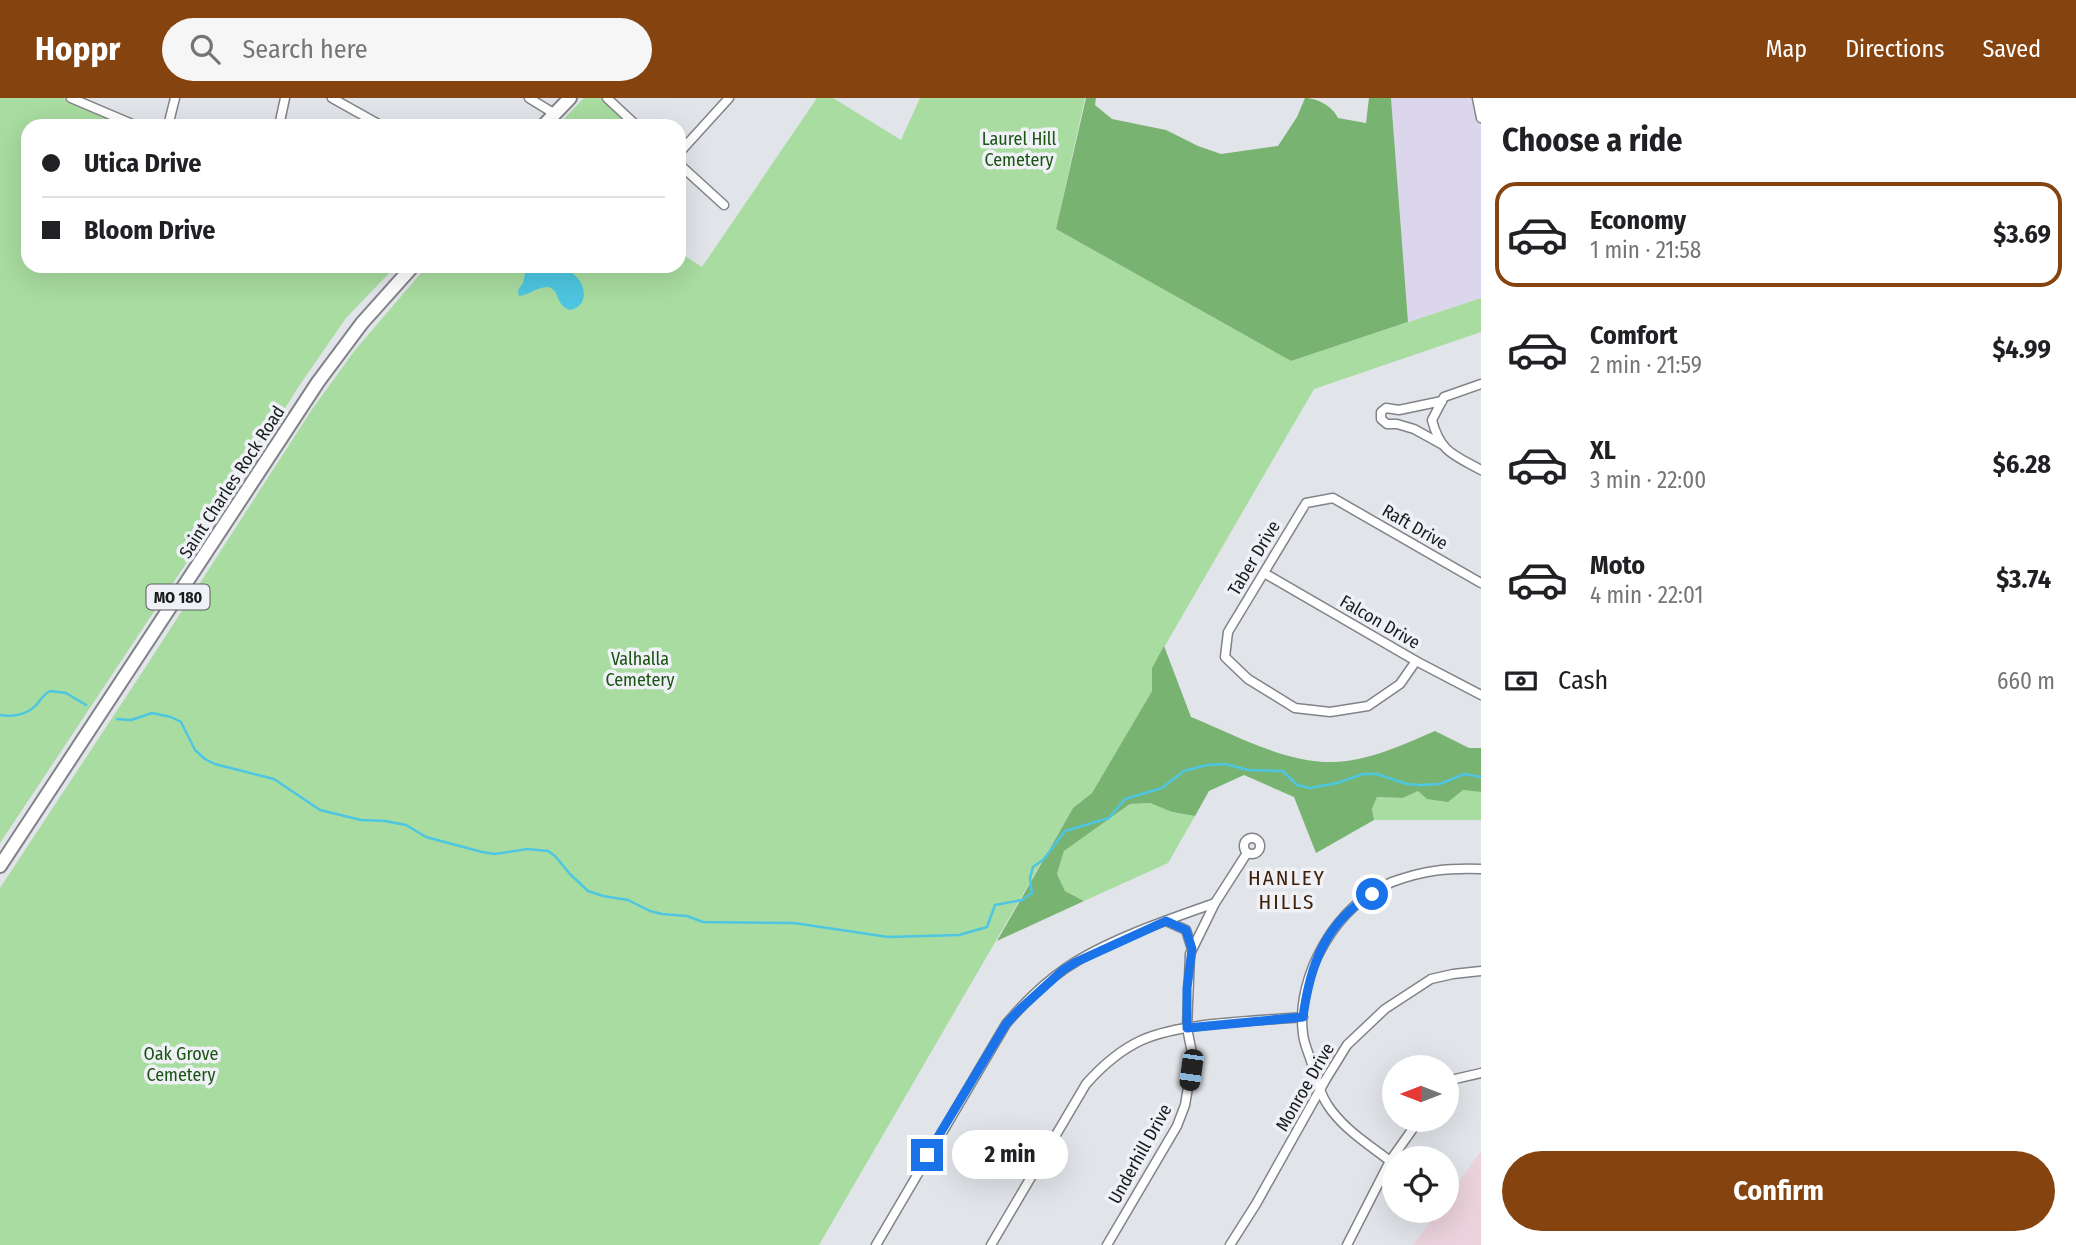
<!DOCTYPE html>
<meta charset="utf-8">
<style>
:root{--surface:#fff;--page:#f6f6f6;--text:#202124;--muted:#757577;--line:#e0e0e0;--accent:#85440f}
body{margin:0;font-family:"Fira Sans Condensed",sans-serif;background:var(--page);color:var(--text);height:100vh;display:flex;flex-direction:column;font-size:26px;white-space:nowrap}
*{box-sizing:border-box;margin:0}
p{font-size:23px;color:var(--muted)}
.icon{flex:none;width:38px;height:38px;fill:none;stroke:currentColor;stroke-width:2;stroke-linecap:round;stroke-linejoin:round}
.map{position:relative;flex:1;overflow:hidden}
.side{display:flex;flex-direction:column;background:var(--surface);width:595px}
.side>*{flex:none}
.hud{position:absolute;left:21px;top:21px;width:665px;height:154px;border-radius:21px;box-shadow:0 7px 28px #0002;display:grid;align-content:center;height:154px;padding:0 21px;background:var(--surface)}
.needle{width:46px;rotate:270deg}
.controls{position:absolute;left:1382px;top:957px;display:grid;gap:14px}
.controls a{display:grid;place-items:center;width:77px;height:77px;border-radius:50%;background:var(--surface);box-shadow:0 7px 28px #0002;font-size:35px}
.end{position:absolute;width:32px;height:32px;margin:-16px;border:9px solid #1a73e8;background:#fff;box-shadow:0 0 0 4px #fff}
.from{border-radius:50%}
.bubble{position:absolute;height:49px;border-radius:24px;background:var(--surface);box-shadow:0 7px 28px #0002;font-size:23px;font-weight:700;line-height:49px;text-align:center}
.car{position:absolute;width:21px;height:42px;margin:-21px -10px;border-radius:9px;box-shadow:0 0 5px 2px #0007;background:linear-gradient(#222 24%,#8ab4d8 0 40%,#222 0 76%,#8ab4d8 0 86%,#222 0)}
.hud b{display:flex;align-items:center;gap:24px;height:66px;font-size:26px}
.hud b+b{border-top:2px solid var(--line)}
.hud i{width:18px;height:18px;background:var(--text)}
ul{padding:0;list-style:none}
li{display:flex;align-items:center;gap:21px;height:105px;margin:0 14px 10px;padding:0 7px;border:4px solid transparent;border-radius:21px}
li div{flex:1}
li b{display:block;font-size:26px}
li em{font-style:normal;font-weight:700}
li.selected{border-color:var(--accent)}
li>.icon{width:63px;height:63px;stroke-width:1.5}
h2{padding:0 21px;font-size:32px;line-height:84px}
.pay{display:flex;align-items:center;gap:18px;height:77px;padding:0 21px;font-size:26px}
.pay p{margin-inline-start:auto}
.action{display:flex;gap:14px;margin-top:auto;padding:14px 21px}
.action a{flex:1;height:80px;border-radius:42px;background:var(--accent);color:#fff;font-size:28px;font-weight:700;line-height:80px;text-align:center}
header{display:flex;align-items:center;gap:42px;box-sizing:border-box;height:98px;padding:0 35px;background:var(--accent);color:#fff}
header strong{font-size:33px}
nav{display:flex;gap:38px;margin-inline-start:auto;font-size:24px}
.search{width:490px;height:63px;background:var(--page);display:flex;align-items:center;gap:18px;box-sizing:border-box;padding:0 24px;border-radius:38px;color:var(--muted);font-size:26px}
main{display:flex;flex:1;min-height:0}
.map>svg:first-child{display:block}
.industrial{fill:#dcd6ec}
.education{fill:#ebd2dc}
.green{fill:#a8dca0}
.forest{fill:#79b371}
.water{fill:#4ec6e1}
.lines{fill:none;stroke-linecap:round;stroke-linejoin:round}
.stream{stroke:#4ec6e1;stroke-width:2.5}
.minor-casing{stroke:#818388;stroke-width:11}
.primary-casing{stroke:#818388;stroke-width:16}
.minor{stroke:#fff;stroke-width:8}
.primary{stroke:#fff;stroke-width:12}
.route{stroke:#1a73e8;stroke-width:9}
.labels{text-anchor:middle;stroke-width:7;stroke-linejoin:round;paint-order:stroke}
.shield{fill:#eff1f7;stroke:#5a5b5e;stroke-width:2}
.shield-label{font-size:16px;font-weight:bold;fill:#1a1b1d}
.park-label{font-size:18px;fill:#1b5412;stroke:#eff1f7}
.street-label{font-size:18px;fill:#1a1b1d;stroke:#eff1f7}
.quarter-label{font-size:21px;letter-spacing:2px;fill:#3f2008;stroke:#eff1f7}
</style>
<header>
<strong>Hoppr</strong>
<div class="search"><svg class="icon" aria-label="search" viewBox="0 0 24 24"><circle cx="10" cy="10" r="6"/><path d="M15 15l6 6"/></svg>Search here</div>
<nav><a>Map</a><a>Directions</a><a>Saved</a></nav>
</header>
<main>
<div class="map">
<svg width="1481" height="1147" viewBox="0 0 1481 1147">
<rect width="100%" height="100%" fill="#e1e4e9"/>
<!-- industrial -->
<path class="industrial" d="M1391 0H1481V200L1408 224Z"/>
<!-- education -->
<path class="education" d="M1481 1053V1147H1413L1438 1113H1447V1100Z"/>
<!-- green -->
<g class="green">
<path d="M0 0H63L130 28H28V168H396L346 220 299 288 193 455 0 745Z"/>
<path d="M584 0H602L631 28H557Z"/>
<path d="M817 0H833L901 42 920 0H1085L1056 131 1291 263 1481 200V234L1314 291 1152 570V593L1092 695 1073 710 819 1147H0V790L147 567 313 310 355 252 427 168H679V154L702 169Z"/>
<path d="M1463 692 1481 694V722H1374L1372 711 1377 699 1403 700 1418 693Z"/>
<path d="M1150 705 1172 714 1195 718 1168 765 1084 803 1065 793 1057 776 1064 753 1130 706Z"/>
</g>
<!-- forest -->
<g class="forest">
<path d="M1086 0H1096L1095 7 1112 21 1166 32 1198 48 1221 56 1278 48 1297 19 1305 0C1318 0 1333 9 1338 20L1366 25 1369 0H1391L1408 224 1291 263 1056 131Z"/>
<path d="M1164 548 1191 619C1240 639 1293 670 1347 663 1377 659 1407 645 1435 633L1469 650H1481V694L1463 692 1448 704 1427 701 1418 693 1403 700 1377 699 1372 711 1374 722 1316 755 1294 699 1244 677 1209 693 1195 718 1172 714 1150 705 1130 706 1064 753 1057 776 1065 793 1084 803 997 843 1073 710 1092 695 1152 593V570Z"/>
</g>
<!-- water -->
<path class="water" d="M532 169C545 173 558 167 570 174 586 182 591 208 570 212 560 208 560 204 556 195 547 180 530 198 519 198L518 192 523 185 526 171Z"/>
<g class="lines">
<!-- stream -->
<g class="stream">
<path d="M0 617C14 619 28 617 38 605 42 600 44 596 50 593L66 595 86 607"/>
<path d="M117 621 131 622 152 615 171 619 181 624 195 652 205 661 215 666 274 681 320 712 361 722 385 723 406 727 426 739 482 754 495 756 527 751 548 753 555 758 570 776 588 793 603 798 628 802 650 813 662 816 687 818 703 824 794 825 888 839 959 837 987 829 995 807 1022 802 1032 795 1030 780 1033 769 1043 762 1065 733 1109 720 1125 701 1162 690 1184 673 1207 667 1225 666 1248 672 1283 673 1297 687 1310 690 1337 685 1363 676H1377L1407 686 1418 687 1440 686 1464 676 1481 679"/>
</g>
<defs>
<g id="minor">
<path d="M71 0 137 28"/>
<path d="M332 0 382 28"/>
<path d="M529 0 555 16"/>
<path d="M607 0 637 28"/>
<path d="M1477 0 1481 20"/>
<path d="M168 28 175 0"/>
<path d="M279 28 285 0"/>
<path d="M679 55 729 0"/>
<path d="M679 66 724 107"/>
<path d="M1481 286 1444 299 1432 322C1440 354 1454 357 1481 372"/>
<path d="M1442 303 1399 312 1386 310 1381 314V321L1387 326H1397L1414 331 1443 347"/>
<path d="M1264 475 1416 563 1481 597"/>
<path d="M1416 563 1400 586 1368 608 1330 614 1295 610 1248 581 1225 559 1228 534 1306 405 1333 400 1481 485"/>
<circle cx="1252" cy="748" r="8"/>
<path d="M1166 823 1186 832 1192 851"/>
<path d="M1447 986 1455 981 1481 975"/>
<path d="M1390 1063C1368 1046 1342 1030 1327 1006 1319 994 1316 980 1312 966 1309 956 1304 946 1303 936 1295 877 1338 805 1392 784 1425 772 1447 770 1481 771"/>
<path d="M876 1147 1006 926C1023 906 1044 885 1066 870 1107 842 1167 822 1215 805"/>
<path d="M991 1147 1086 986C1102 968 1120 952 1142 942 1183 924 1256 923 1303 919"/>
<path d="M1107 1147 1177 1028 1185 1007 1191 972 1192 955 1187 930 1190 856 1215 805 1247 755"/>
<path d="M1230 1147 1256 1106 1326 981 1347 947 1385 911 1431 881 1453 876 1481 873"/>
<path d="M1347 1147 1390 1063 1419 1022"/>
</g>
<g id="primary">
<path d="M543 28 570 0"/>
<path d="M0 768 318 284 362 225 413 168"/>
</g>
</defs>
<!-- minor casing -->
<use href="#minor" class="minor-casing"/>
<!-- primary casing -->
<use href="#primary" class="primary-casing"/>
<!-- minor -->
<use href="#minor" class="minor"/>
<!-- primary -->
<use href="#primary" class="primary"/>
</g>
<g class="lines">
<!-- route -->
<path class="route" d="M927 1057 1006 926 1018 913 1063 872 1076 864 1166 823 1186 832 1192 851 1187 890V930L1303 919C1310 867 1325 825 1372 796"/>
</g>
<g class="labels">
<!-- shield labels -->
<rect class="shield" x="146.5" y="486.5" width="63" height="25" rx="5"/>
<g class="shield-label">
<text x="178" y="505">MO 180</text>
</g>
<!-- park labels -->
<g class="park-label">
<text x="1019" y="47">Laurel Hill<tspan x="1019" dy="21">Cemetery</tspan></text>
<text x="640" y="567">Valhalla<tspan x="640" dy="21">Cemetery</tspan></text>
<text x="181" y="962">Oak Grove<tspan x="181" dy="21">Cemetery</tspan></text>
</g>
<!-- street labels -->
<g class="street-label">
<text transform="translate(232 384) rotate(-57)" y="6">Saint Charles Rock Road</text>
<text transform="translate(1415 429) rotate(30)" y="6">Raft Drive</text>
<text transform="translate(1254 460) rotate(-59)" y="6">Taber Drive</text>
<text transform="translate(1380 524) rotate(30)" y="6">Falcon Drive</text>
<text transform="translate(1305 989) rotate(-60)" y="6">Monroe Drive</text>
<text transform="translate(1140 1056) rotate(-61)" y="6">Underhill Drive</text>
</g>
<!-- quarter labels -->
<g class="quarter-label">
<text x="1287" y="787">HANLEY<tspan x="1287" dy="24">HILLS</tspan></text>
</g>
</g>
</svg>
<div class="controls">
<a><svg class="needle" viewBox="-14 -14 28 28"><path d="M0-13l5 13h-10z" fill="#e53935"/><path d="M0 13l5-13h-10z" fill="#757577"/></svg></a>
<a><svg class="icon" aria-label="locate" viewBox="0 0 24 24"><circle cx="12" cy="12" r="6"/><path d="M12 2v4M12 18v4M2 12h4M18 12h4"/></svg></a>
</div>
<i class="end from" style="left:1372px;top:796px"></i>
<i class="end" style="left:927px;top:1057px"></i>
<div class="bubble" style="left:952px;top:1032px;width:116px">2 min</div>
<i class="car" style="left:1191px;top:972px;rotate:188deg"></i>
<div class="hud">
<b><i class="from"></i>Utica Drive</b>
<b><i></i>Bloom Drive</b>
</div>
</div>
<section class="side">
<h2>Choose a ride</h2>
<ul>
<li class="selected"><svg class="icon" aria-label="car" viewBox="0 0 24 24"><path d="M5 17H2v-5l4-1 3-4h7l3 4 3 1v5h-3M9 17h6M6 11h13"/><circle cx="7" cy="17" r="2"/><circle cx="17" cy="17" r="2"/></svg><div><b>Economy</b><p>1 min · 21:58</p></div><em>$3.69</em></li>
<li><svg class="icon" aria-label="car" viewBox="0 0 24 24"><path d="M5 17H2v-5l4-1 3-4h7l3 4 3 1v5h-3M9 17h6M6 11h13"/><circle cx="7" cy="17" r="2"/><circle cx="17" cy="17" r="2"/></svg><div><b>Comfort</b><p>2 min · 21:59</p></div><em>$4.99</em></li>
<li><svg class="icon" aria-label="car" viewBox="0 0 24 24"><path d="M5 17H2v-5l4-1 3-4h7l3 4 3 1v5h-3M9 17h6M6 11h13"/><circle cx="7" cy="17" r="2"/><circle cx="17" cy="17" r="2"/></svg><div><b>XL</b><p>3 min · 22:00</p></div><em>$6.28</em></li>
<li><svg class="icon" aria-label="car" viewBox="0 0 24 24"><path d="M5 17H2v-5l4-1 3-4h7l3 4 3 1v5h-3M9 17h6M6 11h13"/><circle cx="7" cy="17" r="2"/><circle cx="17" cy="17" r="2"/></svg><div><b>Moto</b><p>4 min · 22:01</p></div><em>$3.74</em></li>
</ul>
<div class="pay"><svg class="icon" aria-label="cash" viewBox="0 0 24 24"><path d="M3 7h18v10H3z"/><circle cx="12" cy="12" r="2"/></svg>Cash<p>660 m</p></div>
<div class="action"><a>Confirm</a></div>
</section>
</main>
